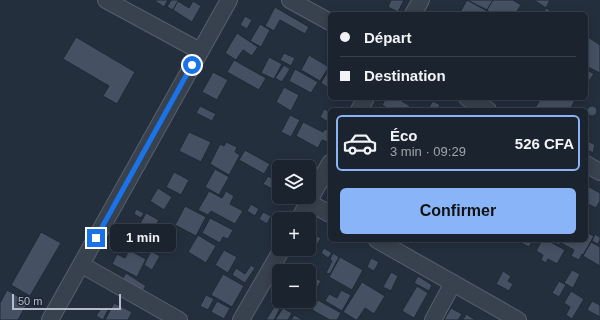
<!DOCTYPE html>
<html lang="fr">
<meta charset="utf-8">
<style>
:root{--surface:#1b232e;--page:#242b36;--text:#f1f3f6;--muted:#a0a4aa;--line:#39404a;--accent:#8ab4f8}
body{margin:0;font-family:Arial,sans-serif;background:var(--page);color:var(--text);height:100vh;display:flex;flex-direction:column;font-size:15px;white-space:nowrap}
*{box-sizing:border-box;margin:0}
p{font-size:13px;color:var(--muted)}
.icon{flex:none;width:22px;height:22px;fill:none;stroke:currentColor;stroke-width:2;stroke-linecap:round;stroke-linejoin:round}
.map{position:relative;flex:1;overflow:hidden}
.side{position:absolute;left:328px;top:108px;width:260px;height:134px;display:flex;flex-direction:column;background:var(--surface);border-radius:6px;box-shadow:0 2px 10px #0003,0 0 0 1px var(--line)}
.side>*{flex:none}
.guide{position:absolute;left:328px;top:12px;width:260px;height:88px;border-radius:6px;box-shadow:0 2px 10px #0003,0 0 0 1px var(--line);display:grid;align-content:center;height:88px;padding:0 12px;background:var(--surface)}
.buttons{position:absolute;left:272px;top:160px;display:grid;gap:8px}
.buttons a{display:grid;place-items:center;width:44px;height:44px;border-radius:6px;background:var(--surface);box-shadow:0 2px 10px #0003,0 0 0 1px var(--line);font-size:20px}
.scale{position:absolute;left:12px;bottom:10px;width:109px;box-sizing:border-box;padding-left:4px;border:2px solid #b4bcc9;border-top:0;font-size:11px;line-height:14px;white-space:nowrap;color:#b4bcc9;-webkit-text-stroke:3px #1d2633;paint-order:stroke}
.end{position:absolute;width:18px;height:18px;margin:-9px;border:5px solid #1a73e8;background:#fff;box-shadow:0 0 0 2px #fff}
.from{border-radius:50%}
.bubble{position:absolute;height:28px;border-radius:6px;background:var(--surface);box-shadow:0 2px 10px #0003,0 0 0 1px var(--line);font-size:13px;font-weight:600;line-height:28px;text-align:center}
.guide b{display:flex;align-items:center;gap:14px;height:38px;font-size:15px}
.guide b+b{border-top:1px solid var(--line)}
.guide i{width:10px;height:10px;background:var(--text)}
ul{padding:7px 0 0;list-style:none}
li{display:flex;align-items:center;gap:12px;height:56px;margin:0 8px 6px;padding:0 4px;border:2px solid transparent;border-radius:6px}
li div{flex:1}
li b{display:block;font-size:15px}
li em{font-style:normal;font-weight:600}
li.selected{border-color:var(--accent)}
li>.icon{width:36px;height:36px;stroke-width:1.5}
.primary-button{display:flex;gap:8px;margin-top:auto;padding:8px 12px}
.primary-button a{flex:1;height:46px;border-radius:6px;background:var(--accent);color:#111;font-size:16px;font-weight:600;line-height:46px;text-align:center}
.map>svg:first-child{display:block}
.building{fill:#455162;stroke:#1f2835}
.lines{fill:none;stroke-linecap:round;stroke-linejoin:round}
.minor-casing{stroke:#565f6c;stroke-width:18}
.minor{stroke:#38414e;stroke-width:16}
.route{stroke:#1a73e8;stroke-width:5}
</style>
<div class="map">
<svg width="600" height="320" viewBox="0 0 600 320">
<rect width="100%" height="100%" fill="#242f3e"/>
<!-- building -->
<g class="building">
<path d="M156 0H168L164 7 155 1Z"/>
<path d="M171 0H179L173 10 167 7Z"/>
<path d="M391 0H404L398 12 388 7Z"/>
<path d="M467 0H493L487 10Z"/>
<path d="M467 0 489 12 488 14H459Z"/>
<path d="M493 0H513L521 5 515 14H493L487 10Z"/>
<path d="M534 0H550L546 8Z"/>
<path d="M178 1 189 8 193 1 201 6 192 22 173 10Z"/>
<path d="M275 7 309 27 305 34 280 20 274 31 265 26Z"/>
<path d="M546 8 556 14H543Z"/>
<path d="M245 16 252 20 247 29 240 25Z"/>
<path d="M260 24 270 30 261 47 250 41Z"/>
<path d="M237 33 258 47 252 56 243 50 236 60 225 53Z"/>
<path d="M76 37 135 72 117 104 103 96 109 86 63 59Z"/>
<path d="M588 37 600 45V73L586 66V41Z"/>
<path d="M284 53 295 58 291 66 280 60Z"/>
<path d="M309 55 329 67 320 81 301 70Z"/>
<path d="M269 57 282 64 274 79 261 73Z"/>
<path d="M234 60 266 78 259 90 227 72Z"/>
<path d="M284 65 290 69 282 82 275 78Z"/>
<path d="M330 67V89L321 83Z"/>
<path d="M295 69 318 82 311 93 289 81Z"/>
<path d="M586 69 594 74 586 85Z"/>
<path d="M213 72 228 80 217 100 202 92Z"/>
<path d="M284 87 299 95 291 111 276 102Z"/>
<path d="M386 98H397L410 106 408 110H390L382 105Z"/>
<path d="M541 98H548L552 100 553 98H576L570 110H538L535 108Z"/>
<path d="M433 101 440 105 437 110H427Z"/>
<path d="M200 106 216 114 212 121 196 113Z"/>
<circle cx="592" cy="111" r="5"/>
<path d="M324 109 330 112V123L320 117Z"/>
<path d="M290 115 300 120 291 137 281 132Z"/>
<path d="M586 119 589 122 590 126 588 129 586 130Z"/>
<path d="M303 122 323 132 325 129 330 131V136L327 142 322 140 318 148 296 136Z"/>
<path d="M189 132 211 142 201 162 179 151Z"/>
<path d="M586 140 595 145 593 153 586 149Z"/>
<path d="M226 142 237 147 235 152 240 155 229 175 210 164 220 144 224 146Z"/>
<path d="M245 150 270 164 264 174 239 160Z"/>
<path d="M285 161 294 166 293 167H282Z"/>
<path d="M215 169 229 177 219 195 205 187Z"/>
<path d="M174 172 189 180 181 195 166 187Z"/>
<path d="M268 176 279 182V193L263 184Z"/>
<path d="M586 185 600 193V201L596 208 586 203Z"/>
<path d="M158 188 172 197 164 210 150 201Z"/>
<path d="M209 191 222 198 226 191 234 196 230 204 243 211 235 224 211 211 208 215 198 210Z"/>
<path d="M251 204 259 209 255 216 247 211Z"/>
<path d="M185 206 206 217 196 236 175 225Z"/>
<path d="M136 209 144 213 141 218 134 214Z"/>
<path d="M263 212 271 216 267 224 259 219Z"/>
<path d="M146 213 159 220 151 234 138 227Z"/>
<path d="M210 218 233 230 228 239 223 237 220 243 202 233Z"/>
<path d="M138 227 156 236 152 244 148 242 146 246 136 241 138 237 134 235Z"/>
<path d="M41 232 61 243 30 296 11 285Z"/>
<path d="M586 232 594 236 583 255 582 254 579 260 571 256 574 250 561 243 563 240H586Z"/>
<path d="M310 233 321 238 314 250 309 247V235Z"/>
<path d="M595 234 600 237V240L598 244 592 241Z"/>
<path d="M198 235 216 246 206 263 188 252Z"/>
<path d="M512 240H533L529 247 521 243 520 244Z"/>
<path d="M542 240H547L565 250 557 264 548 259 546 263 541 260 543 255 536 251Z"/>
<path d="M549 240H562L559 245Z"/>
<path d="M591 242 600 247V266L583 256Z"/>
<path d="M324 248 332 253 328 258 321 253Z"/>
<path d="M129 250 146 259 137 277 112 264 117 254 125 258Z"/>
<path d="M224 250 237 257 228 273 215 265Z"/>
<path d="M151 251 160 256 152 270 144 265Z"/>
<path d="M333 253 339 257 330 274 326 273 332 261 330 259Z"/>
<path d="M340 257 363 270 352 290 329 277Z"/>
<path d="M371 258 379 262 374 271 367 267Z"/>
<path d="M251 265 255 268 245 283 232 275 236 268 245 274Z"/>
<path d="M572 270 580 274 573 288 564 283Z"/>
<path d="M503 271 511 276 508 281 513 284 509 291 496 284Z"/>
<path d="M391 272 398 276 391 291 383 287Z"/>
<path d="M126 273 146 286 140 294 121 281Z"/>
<path d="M223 274 244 286 232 307 211 295Z"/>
<path d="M418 276 432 285 429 291 414 283Z"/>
<path d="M313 277 321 281 313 295 309 293V284Z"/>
<path d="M559 281 566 285 559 297 552 293Z"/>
<path d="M362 282 385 296 374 314 365 308 357 320H356L343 312Z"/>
<path d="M417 286 428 293 414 318 402 311Z"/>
<path d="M7 290 28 302 18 320H0V303Z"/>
<path d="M341 290 351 295 342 311 325 301 329 294 337 298Z"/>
<path d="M571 291 584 299 572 319 566 315 570 307 564 303Z"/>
<path d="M309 294 315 298 312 304 308 301H309Z"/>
<path d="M206 295 214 299 208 310 200 306Z"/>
<path d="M318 300 341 313 337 320H330L312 310Z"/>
<path d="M217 301 230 308 224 319 211 312Z"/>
<path d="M294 301H305L302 307 294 302Z"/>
<path d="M592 301 600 305V317L587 310Z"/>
<path d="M114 303 132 312 128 320H105Z"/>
<path d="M276 304 281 307 274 320H266Z"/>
<path d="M102 307 108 310 103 320 96 316Z"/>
<path d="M283 308 292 313 288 320H275Z"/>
<path d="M451 308 462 314 458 320H444Z"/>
<path d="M466 314 476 320H463Z"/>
<path d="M294 315 303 320H291Z"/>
</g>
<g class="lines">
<defs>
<g id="minor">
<path d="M106 0 200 51"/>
<path d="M290 0 330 22"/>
<path d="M413 14 421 0"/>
<path d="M467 98 488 110"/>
<path d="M359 110 366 98"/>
<path d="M586 164 600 172"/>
<path d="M308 202 330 214"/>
<path d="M299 219 330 163"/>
<path d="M377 240 518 320"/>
<path d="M82 265 179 320"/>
<path d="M50 320 229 0"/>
<path d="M241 320 282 249"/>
<path d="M433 320 453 283"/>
</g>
</defs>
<!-- minor casing -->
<use href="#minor" class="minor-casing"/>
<!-- minor -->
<use href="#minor" class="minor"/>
</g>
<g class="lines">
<!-- route -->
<path class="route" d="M96 238 192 65"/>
</g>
</svg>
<div class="buttons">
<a><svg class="icon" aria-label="layers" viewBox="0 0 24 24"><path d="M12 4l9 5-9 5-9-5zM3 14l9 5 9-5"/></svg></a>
<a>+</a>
<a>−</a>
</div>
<div class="scale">50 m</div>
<i class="end from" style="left:192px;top:65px"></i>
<i class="end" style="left:96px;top:238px"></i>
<div class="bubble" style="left:110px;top:224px;width:66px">1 min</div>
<div class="guide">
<b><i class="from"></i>Départ</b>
<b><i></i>Destination</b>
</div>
<section class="side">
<ul>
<li class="selected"><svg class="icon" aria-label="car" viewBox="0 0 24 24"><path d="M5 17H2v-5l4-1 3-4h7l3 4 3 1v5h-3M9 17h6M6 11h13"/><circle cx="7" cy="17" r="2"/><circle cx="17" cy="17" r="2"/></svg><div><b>Éco</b><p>3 min · 09:29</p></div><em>526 CFA</em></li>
</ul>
<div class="primary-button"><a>Confirmer</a></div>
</section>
</div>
